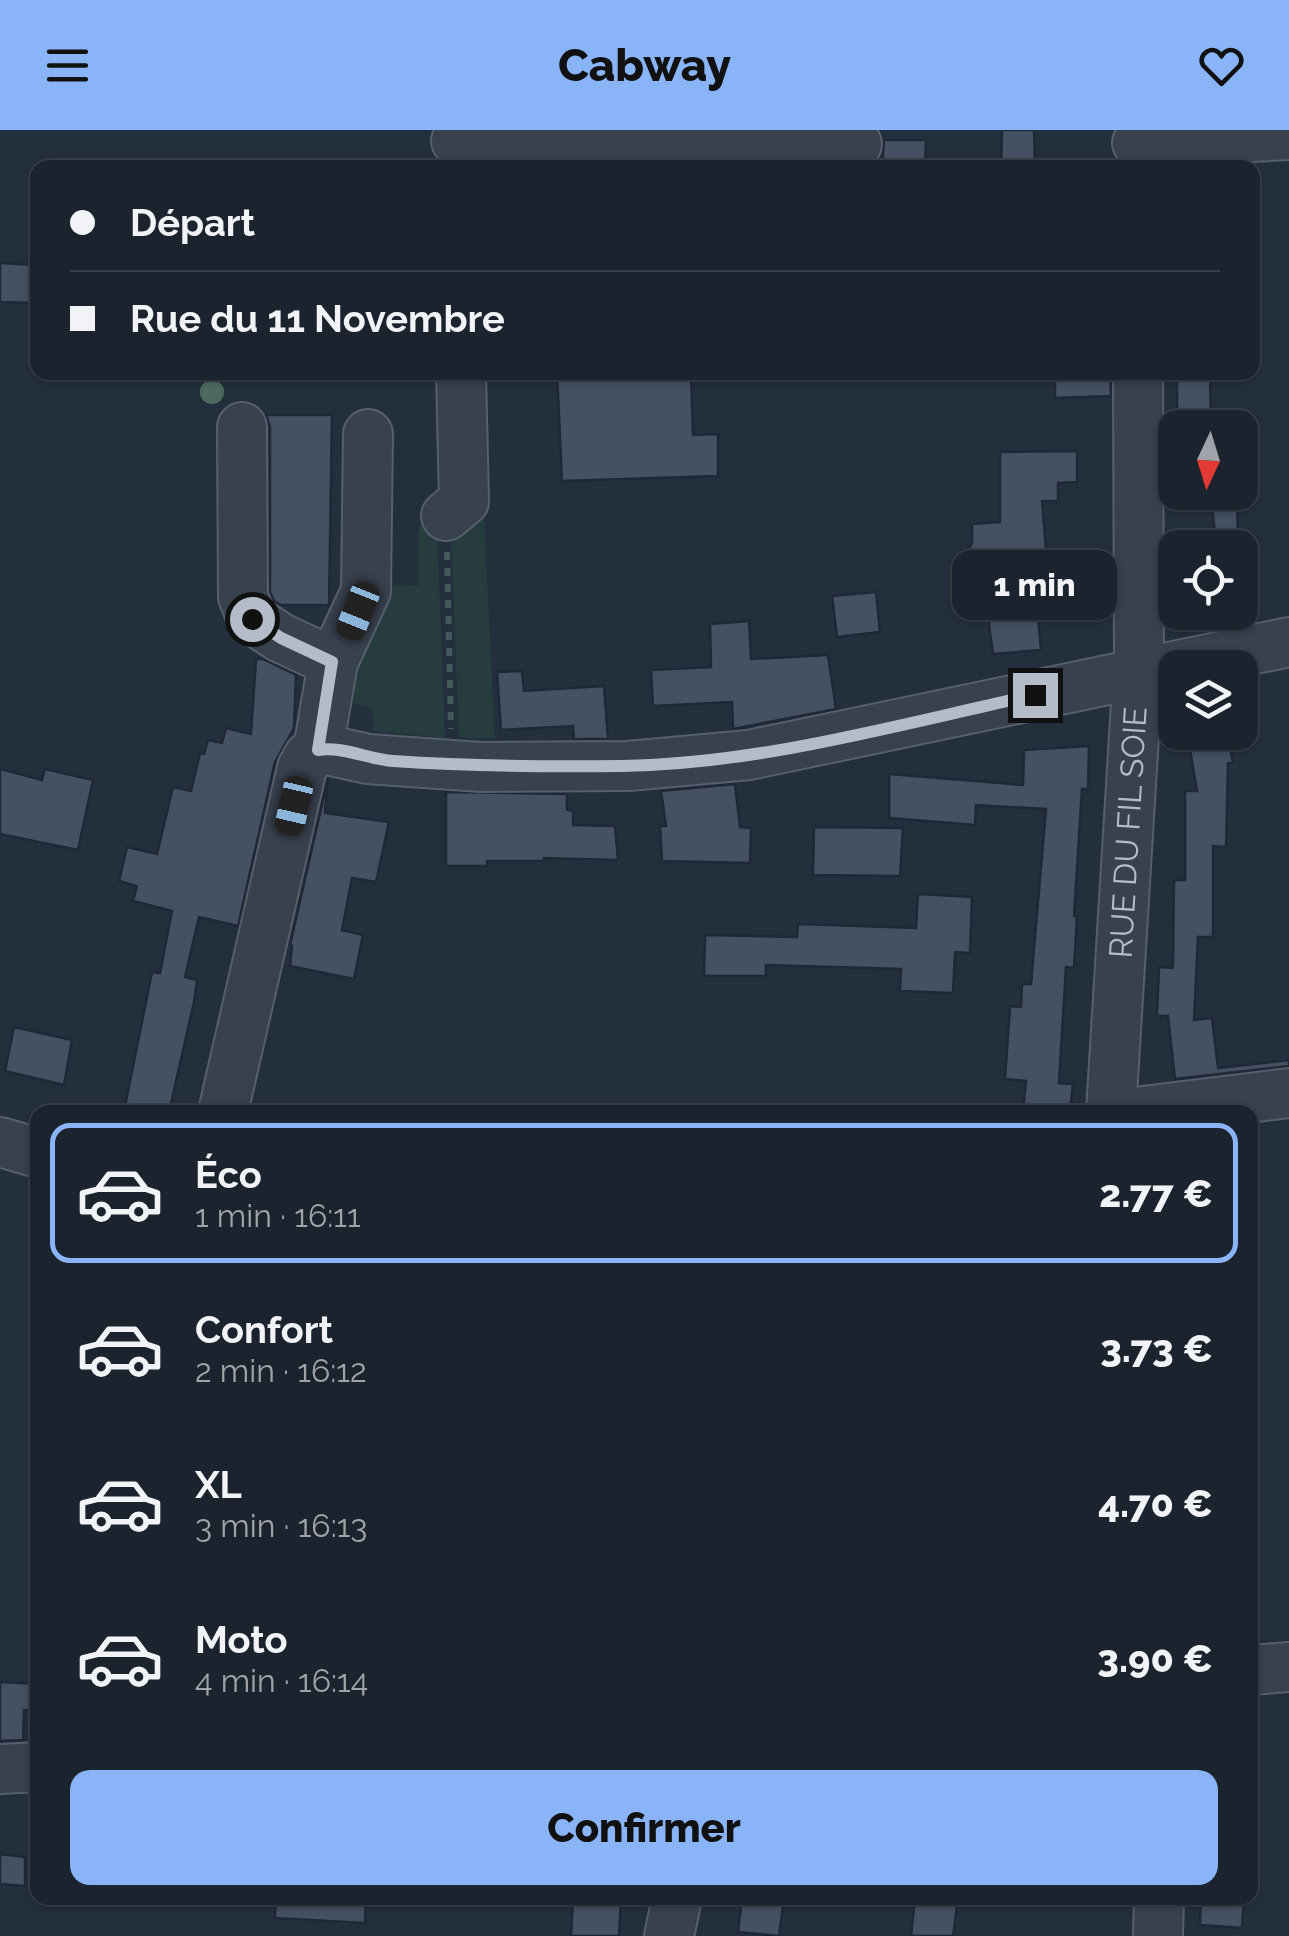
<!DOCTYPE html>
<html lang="fr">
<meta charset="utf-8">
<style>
:root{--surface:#1b232e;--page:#282f3a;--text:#f1f3f6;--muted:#a0a4aa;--line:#39404a;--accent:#8ab4f8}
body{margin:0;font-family:Raleway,sans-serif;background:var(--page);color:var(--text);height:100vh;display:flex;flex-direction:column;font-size:38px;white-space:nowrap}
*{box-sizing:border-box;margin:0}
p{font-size:32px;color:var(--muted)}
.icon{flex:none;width:55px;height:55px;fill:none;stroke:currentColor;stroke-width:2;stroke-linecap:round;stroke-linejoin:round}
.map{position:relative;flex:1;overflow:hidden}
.sheet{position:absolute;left:30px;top:975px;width:1228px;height:800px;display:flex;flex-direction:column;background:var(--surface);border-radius:20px;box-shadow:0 2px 8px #0004,0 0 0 2px var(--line)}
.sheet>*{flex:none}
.hud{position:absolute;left:30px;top:30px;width:1230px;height:220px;border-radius:20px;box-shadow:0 2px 8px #0004,0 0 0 2px var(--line);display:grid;align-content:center;height:220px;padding:0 40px;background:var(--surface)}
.needle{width:65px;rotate:184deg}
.fabs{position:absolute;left:1158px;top:280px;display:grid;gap:20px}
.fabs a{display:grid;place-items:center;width:100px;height:100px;border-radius:20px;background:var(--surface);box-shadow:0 2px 8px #0004,0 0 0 2px var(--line);font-size:50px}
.end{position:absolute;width:45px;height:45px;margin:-22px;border:12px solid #b4bcc9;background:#111;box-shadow:0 0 0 5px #111}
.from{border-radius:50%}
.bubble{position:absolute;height:70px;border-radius:20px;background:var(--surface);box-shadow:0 2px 8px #0004,0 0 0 2px var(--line);font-size:32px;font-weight:800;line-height:70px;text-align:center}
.car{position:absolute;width:30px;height:60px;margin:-30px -15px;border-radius:12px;box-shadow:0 0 8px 2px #0007;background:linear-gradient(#222 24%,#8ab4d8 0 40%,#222 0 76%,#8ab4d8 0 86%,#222 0)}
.hud b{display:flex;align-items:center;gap:35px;height:95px;font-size:38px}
.hud b+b{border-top:2px solid var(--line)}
.hud i{width:25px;height:25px;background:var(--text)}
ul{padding:18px 0 0;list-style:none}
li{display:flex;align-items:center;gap:30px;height:140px;margin:0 20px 15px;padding:0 20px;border:5px solid transparent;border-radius:20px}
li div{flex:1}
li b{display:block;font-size:38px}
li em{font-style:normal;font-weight:800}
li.active{border-color:var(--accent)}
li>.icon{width:90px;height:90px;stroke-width:1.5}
.cta{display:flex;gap:20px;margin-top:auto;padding:20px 40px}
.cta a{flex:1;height:115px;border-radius:20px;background:var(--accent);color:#111;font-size:40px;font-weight:800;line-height:115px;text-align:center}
header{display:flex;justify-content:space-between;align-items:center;height:130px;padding:0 40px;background:var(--accent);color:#111;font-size:45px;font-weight:800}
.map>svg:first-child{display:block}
.green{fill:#263c3f}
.building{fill:#455162;stroke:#1f2835;stroke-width:2.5}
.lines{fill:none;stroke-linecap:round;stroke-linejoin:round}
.minor-casing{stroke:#565f6c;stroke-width:52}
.path{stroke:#44595c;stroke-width:6;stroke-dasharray:8 8;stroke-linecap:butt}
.minor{stroke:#38414e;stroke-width:48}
.tree{fill:#4b6a5d}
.route{stroke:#b4bcc9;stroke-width:12}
.labels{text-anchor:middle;stroke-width:9;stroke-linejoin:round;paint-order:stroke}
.street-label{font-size:32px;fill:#b4bcc9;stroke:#1d2633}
</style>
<header><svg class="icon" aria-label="menu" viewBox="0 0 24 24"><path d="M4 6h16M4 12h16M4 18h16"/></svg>Cabway<svg class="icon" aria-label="heart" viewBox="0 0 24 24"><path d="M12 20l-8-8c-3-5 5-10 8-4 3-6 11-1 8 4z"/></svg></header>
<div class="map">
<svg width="1289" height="1806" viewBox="0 0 1289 1806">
<rect width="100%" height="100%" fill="#242f3e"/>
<!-- green -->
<g class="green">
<path d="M450 383 484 386 495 609 459 607Z"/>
<path d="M437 394 445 608 374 601 372 578 345 571 353 528 385 455 418 456 419 395Z"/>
</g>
<!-- building -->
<g class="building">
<path d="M1002 0H1034L1035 38H1001Z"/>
<path d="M884 10H926L925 38H882Z"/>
<path d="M0 133 38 135V173L0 172Z"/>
<path d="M557 242H691L693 305 718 304V346L562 351Z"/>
<path d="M1055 242H1110L1111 266 1055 268Z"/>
<path d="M1177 242H1210L1211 298H1177Z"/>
<path d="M266 285H332L329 475H281L274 471 270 462V297Z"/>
<path d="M1077 321V352L1058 353V371H1042L1047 432 1033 433 1041 520 993 524 984 457 968 459V420L972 413V394L1000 392V322Z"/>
<path d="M1211 362H1237L1238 418H1216Z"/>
<path d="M876 462 880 502 837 507 832 466Z"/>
<path d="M749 491 751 529 828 525 836 579 733 599 732 572 653 576 651 540 711 537 710 494Z"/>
<path d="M256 529H263L296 545 294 598 275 632 238 796 199 787 185 847 197 850 194 872 169 982 125 976 152 842 160 843 172 781 133 771 137 756 119 751 127 717 157 724 173 657 191 661 200 623 204 624 208 610 222 613 226 598 251 604Z"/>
<path d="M522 541 524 561 604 556 608 609H574L573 596 501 600 497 542Z"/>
<path d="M1187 602H1227L1233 632 1228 633 1226 717 1213 716V807H1198L1194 890 1212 888 1218 938 1289 930V936L1175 949 1168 886H1157L1159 837 1173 838 1174 750H1185V661H1197Z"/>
<path d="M1089 616 1088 659H1082L1074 786H1077L1074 838 1066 837 1059 953 1073 954 1070 982H1023L1026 951 1005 949 1010 876 1021 877 1022 854H1031L1046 679 976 675 975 695 889 688V644L1023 655 1024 620Z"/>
<path d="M0 639 42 650 45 639 93 650 78 720 0 704Z"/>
<path d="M328 648 325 683 389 692 376 752 352 748 342 800 363 805 354 849 290 836 292 816 290 815Z"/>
<path d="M735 654 740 697 751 698 750 733 662 731 660 696H666L661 661Z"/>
<path d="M446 662 567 664V680L573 681V695L615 696 618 730 544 728V731H487V736H446Z"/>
<path d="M814 697 903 698 900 746 813 745Z"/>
<path d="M918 764 972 767 970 823 955 822 953 863 900 861 901 839 766 835V846H704L705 805 797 807 798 794 916 798Z"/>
<path d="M14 897 72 910 64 955 5 941Z"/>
<path d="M0 1552 38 1554V1581L24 1580 23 1610 0 1611Z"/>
<path d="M0 1724 25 1727V1756L0 1754Z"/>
<path d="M276 1768H366L365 1793 275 1788Z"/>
<path d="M573 1768H621L619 1806H571Z"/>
<path d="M742 1768H784L779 1806 738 1802Z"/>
<path d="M915 1768H958L953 1806H911Z"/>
<path d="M1201 1768H1244L1242 1798 1200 1795Z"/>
</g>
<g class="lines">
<defs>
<g id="minor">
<path d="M456 11 857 14"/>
<path d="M1137 13 1289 5"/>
<path d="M242 297 243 467 252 489 281 508 333 532 318 620"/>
<path d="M446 386 464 371 461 242"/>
<path d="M333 532 366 461 368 304"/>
<path d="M1112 981 1135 982 1289 963"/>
<path d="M223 982 302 638 308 627 323 619 368 629 481 637 628 636 749 625 1289 512"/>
<path id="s1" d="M1111 982 1139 524 1138 242"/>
<path d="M0 1012 38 1023"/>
<path d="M1250 1540 1289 1537"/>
<path d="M0 1639 38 1637"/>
<path d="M669 1806 677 1768"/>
<path d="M1158 1806 1159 1768"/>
</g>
</defs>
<!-- minor casing -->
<use href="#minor" class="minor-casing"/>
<!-- path -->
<path class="path" d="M447 422 451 599"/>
<!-- minor -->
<use href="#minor" class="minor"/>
</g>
<!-- trees -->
<circle class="tree" cx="212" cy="262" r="12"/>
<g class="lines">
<!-- route -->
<path class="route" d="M252 489 281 508 332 532 318 620C342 616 368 629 393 631 469 636 545 637 622 636 761 634 900 594 1035 565"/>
</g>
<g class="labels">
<!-- street labels -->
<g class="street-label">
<text dy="11" stroke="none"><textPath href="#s1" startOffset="280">RUE DU FIL SOIE</textPath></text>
</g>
</g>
</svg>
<div class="fabs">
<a><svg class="needle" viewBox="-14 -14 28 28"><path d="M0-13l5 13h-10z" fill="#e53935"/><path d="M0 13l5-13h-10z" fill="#a0a4aa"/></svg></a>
<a><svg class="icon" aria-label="locate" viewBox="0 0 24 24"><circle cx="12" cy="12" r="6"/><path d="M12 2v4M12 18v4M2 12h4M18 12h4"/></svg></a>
<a><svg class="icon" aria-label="layers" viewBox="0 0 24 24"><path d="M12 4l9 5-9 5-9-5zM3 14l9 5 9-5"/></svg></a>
</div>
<i class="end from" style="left:252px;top:489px"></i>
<i class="end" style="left:1035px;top:565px"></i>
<div class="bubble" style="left:952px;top:420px;width:165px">1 min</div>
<i class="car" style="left:358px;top:481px;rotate:202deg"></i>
<i class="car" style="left:294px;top:676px;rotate:193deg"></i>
<div class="hud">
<b><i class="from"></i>Départ</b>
<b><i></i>Rue du 11 Novembre</b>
</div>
<section class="sheet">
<ul>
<li class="active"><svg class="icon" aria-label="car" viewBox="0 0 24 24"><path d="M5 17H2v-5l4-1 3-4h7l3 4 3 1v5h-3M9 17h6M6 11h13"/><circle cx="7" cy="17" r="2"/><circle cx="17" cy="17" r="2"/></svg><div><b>Éco</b><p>1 min · 16:11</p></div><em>2.77 €</em></li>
<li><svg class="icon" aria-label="car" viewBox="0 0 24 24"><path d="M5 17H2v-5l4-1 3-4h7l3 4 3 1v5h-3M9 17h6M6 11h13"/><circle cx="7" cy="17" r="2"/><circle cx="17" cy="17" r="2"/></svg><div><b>Confort</b><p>2 min · 16:12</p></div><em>3.73 €</em></li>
<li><svg class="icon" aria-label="car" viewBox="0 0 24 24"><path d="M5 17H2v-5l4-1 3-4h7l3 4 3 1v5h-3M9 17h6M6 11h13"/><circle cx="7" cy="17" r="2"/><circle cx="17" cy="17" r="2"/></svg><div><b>XL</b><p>3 min · 16:13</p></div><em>4.70 €</em></li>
<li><svg class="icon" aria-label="car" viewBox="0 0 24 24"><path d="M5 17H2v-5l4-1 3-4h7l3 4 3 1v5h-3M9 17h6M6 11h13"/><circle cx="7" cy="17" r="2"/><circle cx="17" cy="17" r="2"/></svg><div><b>Moto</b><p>4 min · 16:14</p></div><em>3.90 €</em></li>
</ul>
<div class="cta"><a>Confirmer</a></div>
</section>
</div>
